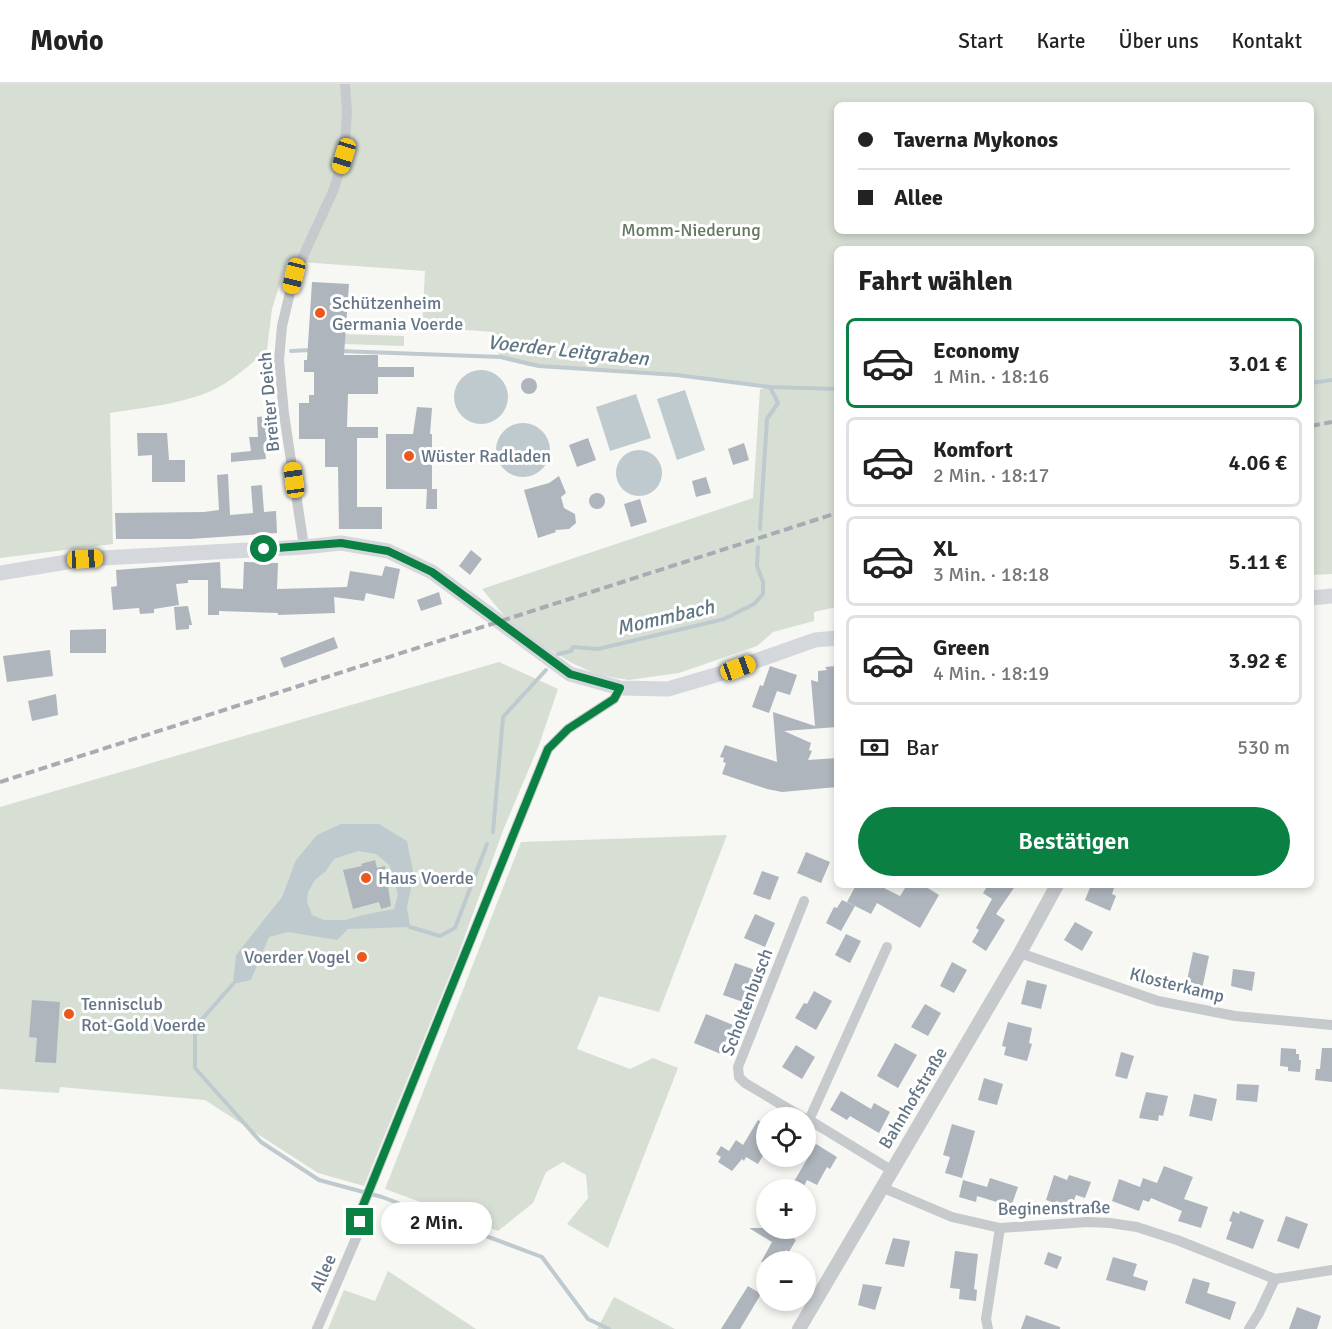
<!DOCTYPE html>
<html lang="de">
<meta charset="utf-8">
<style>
:root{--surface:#fff;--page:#f2f2f2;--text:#222;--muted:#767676;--line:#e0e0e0;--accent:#0b8043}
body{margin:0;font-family:Signika,sans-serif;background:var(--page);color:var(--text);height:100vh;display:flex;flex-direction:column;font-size:22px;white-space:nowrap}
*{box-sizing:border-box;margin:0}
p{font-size:20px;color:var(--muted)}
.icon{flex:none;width:33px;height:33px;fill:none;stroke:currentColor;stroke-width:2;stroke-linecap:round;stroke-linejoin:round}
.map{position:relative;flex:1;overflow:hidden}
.details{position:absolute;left:834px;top:162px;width:480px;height:642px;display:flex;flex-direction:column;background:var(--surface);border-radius:9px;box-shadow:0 3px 9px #0003}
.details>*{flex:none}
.banner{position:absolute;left:834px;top:18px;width:480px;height:132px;border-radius:9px;box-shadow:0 3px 9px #0003;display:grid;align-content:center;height:132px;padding:0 24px;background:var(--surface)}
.tools{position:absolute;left:756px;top:1023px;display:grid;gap:12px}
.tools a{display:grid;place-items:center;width:60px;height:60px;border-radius:50%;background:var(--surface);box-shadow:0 3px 9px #0003;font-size:30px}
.end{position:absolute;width:27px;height:27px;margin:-14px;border:8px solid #0b8043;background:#fff;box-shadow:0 0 0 3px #fff}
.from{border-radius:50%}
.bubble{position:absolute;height:42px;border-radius:21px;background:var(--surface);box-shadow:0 3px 9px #0003;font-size:20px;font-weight:600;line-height:42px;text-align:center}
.car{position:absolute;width:18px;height:36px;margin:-18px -9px;border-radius:8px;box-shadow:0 0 4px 2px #0007;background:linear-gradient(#f5c518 24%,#345 0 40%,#f5c518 0 76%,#345 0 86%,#f5c518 0)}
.banner b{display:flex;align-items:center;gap:21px;height:57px;font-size:22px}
.banner b+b{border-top:2px solid var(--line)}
.banner i{width:15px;height:15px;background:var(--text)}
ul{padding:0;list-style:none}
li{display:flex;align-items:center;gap:18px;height:90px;margin:0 12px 9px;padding:0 12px;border:3px solid var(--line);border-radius:9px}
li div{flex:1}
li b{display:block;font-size:22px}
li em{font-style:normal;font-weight:600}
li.on{border-color:var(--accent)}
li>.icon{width:54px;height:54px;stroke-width:1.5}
h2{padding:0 24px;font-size:27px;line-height:72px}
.pay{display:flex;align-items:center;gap:15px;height:66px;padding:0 24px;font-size:22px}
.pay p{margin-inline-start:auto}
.action{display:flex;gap:12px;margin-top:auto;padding:12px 24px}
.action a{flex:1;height:69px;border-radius:36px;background:var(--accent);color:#fff;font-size:24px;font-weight:600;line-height:69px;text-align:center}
header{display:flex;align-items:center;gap:36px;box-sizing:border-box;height:84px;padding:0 30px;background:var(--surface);border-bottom:2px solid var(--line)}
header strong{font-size:28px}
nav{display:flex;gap:33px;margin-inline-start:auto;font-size:21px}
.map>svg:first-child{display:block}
.green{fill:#d7dfd4;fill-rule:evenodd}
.water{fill:#bfcacf;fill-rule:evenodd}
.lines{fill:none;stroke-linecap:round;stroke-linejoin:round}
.stream{stroke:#bfcacf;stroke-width:4}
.building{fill:#aeb5bc}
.minor{stroke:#c6cacd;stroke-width:10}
.tertiary{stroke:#c6cacd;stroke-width:14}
.secondary{stroke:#d4d8dd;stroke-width:15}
.rail{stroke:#a6acb2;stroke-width:4;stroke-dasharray:9 4.5;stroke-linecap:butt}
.route{stroke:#0b8043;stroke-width:8}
.poi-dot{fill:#ee571c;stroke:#fff;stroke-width:2}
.labels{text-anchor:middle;stroke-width:6;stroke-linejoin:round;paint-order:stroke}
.park-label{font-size:18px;fill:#63785f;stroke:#fff}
.poi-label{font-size:18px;fill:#647586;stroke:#fff;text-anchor:start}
.street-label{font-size:18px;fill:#647586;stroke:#fff}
.water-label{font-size:20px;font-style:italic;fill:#5f7783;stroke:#fff}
</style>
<header>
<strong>Movio</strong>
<nav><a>Start</a><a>Karte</a><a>Über uns</a><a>Kontakt</a></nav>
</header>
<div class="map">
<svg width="1332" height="1245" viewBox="0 0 1332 1245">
<rect width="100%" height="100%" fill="#f7f7f3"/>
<!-- green -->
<g class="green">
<path d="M0 0H1332V490L1311 491V165H837V523L814 528V537L773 548 757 562 679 589 629 596 598 591 572 579 534 556 511 540 482 505 753 414 760 305H763V302L668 290 533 283 500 275 494 248 422 243 425 187 287 177 272 225 267 266C252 279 237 293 219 303 191 319 142 324 110 329L113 460 0 474ZM837 21H1311V147H837Z"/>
<path d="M344 250 404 252V262L344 260Z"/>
<path d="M499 578 558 605 539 661 504 744 458 871 364 1102 318 1089 205 1016 60 1003 59 1009 0 1005V723Z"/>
<path d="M727 751 659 928 599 912 577 965 630 985 653 974 678 984 608 1164 567 1140 588 1114 586 1091 563 1078 546 1088 533 1119 498 1147 385 1105 521 758Z"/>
<path d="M388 1187 476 1245H328L344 1206 375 1217Z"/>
<path d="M614 1213 675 1245H597Z"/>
</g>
<!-- water -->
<g class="water">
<circle cx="481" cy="313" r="27"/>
<path d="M685 306 705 366 677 376 657 315Z"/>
<path d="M636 310 651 354 610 367 596 323Z"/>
<circle cx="523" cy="366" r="27"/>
<circle cx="639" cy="389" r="23"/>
<path d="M341 740H379L407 757 414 792 407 823 410 843 348 845 337 856 288 848 269 853 251 896 233 900 236 871 282 813 296 776 317 751ZM358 767 376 770 389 781 398 810 394 825 363 831 345 836H324L312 831 307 818 308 808 315 796 326 787 334 775Z"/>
</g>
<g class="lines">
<!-- stream -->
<g class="stream">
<path d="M291 267 311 266"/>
<path d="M339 267 501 273 539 282 677 291 770 303 837 305"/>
<path d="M1311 299 1332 296"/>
<path d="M760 445 767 335 778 319 770 303"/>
<path d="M558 570 571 567 573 563 598 565 724 535 754 520 763 510V498L757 482 758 463"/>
<path d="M493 748 503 633 546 586"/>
<path d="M410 843 440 852 455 844 487 760"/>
<path d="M233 900 195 943V984L261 1058 319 1096 382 1113 542 1173 588 1235 609 1245"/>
</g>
</g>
<!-- building -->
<g class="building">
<path d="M312 198 349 200 344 271H378V283H414V293H378V310H348L347 343H378V354H357V423H382V445H339L338 383H325V355H299V319H309V311H314V288H304V276H307Z"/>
<circle cx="529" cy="302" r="8"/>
<path d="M417 323 432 324 430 350H432V405H386V350H413Z"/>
<path d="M268 332 271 366H265L266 375 231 378V369L251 367 249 353H258L257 333Z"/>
<path d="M137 349H167L169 376H185V398H152V371L138 372Z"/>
<path d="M588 354 596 376 577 383 569 361Z"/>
<path d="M744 359 749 376 733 381 728 365Z"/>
<path d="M228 390 230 431 253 429 251 402 262 401 264 428 276 427 277 449 190 455H116L115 429 204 428 219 426 217 391Z"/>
<path d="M559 392 566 409 561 413 564 424 575 430 576 439 569 445 555 446 556 448 538 454 524 406 549 399Z"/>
<path d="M706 393 711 409 696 413 692 397Z"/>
<path d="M427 405H437V425H426Z"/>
<circle cx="597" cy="417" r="8"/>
<path d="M640 415 647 438 631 443 624 420Z"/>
<path d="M471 466 482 475 470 491 459 482Z"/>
<path d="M220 478 221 504 243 505 244 478 278 479 277 505 347 503 350 487 382 492 385 482 400 485 394 515 366 509 364 517 334 513 335 529 278 531V529L219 527V531H208V496H188V499L176 500 179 521 154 525V529L140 530 139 524 113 526 111 503 117 502 116 486Z"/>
<path d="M439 508 442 520 421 527 417 516Z"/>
<path d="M188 522 192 541H189V545L176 546 174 523Z"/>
<path d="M106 545V569H70V546Z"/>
<path d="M334 553 338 564 284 584 280 574Z"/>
<path d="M50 566 53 592 7 598 3 572Z"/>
<path d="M770 582 797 591 790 611 777 607 769 629 752 623 760 601 763 602Z"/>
<path d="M837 582V643L784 647 811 659 809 666 812 667 808 676 837 674V703L782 708 767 705 722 690 726 679 723 678 724 674 720 673 725 661 777 678 773 628 815 642 811 596 818 598V587L827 586 825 583Z"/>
<path d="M56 610 58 631 32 637 28 617Z"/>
<path d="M806 768 830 778 821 799 797 789Z"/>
<path d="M375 776 377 784 385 782 391 822 381 825 379 818 353 825 343 786 362 782 361 780Z"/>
<path d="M762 787 779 793 770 816 753 810Z"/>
<path d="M856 801H878L900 812 907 801H923L939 811 920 844 877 819 871 830 847 818Z"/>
<path d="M988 801H1016L996 830 1005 836 986 867 972 858 979 846 976 844 992 815 983 809Z"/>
<path d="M1091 801H1115L1112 810 1116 812 1110 827 1085 816Z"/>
<path d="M842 816 855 822 841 847 826 839 834 823 837 824Z"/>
<path d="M755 830 775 839 765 863 744 854Z"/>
<path d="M1075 838 1093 848 1082 867 1064 856Z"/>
<path d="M846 850 861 857 850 879 835 871Z"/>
<path d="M1193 868 1209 872 1201 910 1185 906Z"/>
<path d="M952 878 967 886 954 909 940 902Z"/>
<path d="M735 879 758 887 746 919 723 911Z"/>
<path d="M1233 885 1255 888 1252 907 1231 902Z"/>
<path d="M1027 896 1047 901 1041 925 1021 920Z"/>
<path d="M814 907 832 917 816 946 795 934 804 919 807 920Z"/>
<path d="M32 916 60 918 56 979 35 978 37 954 29 953Z"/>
<path d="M925 920 941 929 928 952 911 943Z"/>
<path d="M706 930 733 941 721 970 694 959Z"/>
<path d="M1008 938 1032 944 1029 959 1032 960 1027 977 1004 971 1006 963 1002 962Z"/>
<path d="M895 959 917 971 898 1004 877 992Z"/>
<path d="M796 961 815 973 802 995 782 983Z"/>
<path d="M1281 964 1296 965V970H1299V976H1301L1300 988 1288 987V983L1280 982Z"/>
<path d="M1322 964H1332V998L1315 996 1316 985H1320Z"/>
<path d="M1121 968 1134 972 1127 995 1115 992Z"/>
<path d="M984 994 1003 1000 997 1021 978 1016Z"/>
<path d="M1237 1000 1259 1001 1257 1018 1236 1016Z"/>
<path d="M841 1007 871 1025 874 1019 890 1028 879 1049 850 1032 847 1036 830 1026Z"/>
<path d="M1146 1008 1168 1012 1163 1032 1159 1031 1158 1037 1139 1034Z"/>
<path d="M1194 1010 1217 1015 1212 1037 1189 1032Z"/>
<path d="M758 1036 766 1041V1057L760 1068 764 1070 758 1080 746 1073 744 1077 742 1075 732 1087 718 1078 721 1073 716 1070 721 1062 729 1067 736 1056 743 1061Z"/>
<path d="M952 1040 975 1047 962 1094 945 1089 950 1073 943 1071Z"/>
<path d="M816 1060 837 1073 830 1085 827 1083 817 1101 807 1096 802 1106H789Z"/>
<path d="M1164 1082 1193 1093 1184 1115 1208 1123 1201 1144 1178 1137 1182 1127 1151 1114 1149 1118 1143 1116 1139 1127 1112 1117 1119 1095 1140 1103 1143 1094 1157 1099Z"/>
<path d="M1054 1091 1067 1096 1069 1091 1091 1098 1085 1114 1076 1111 1072 1122 1056 1117 1055 1119 1046 1116Z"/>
<path d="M990 1094 1018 1103 1012 1120 1001 1116 1000 1119 977 1112 976 1118 959 1113 963 1096 987 1103Z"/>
<path d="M1233 1127 1239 1130 1240 1127 1264 1136 1253 1165 1226 1155 1232 1138 1229 1137Z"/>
<path d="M1286 1132 1308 1140 1299 1165 1277 1157Z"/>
<path d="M749 1144H799L793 1154 796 1156 789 1168 786 1166 779 1178H761L772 1158Z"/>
<path d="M893 1154 910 1157 904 1183 885 1180Z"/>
<path d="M955 1167 978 1170 974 1205 977 1206 976 1217 959 1215 960 1205 950 1204Z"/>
<path d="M1048 1168 1062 1173 1057 1185 1044 1180Z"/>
<path d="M1113 1173 1137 1180 1133 1192 1148 1197 1145 1207 1106 1196Z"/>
<path d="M1193 1194 1210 1199 1207 1209 1236 1218 1230 1236 1185 1219Z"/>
<path d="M863 1200 882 1203 875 1226 858 1221Z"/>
<path d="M748 1202 761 1210 740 1245H721Z"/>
<path d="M1297 1223 1321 1232 1317 1245H1289Z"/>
<path d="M1026 1231 1060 1243V1245H1021Z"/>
</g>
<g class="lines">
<!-- minor -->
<g class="minor">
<path d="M304 463 284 330 279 276 282 242 294 192 334 105 344 72 347 28 345 0"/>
<path d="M804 817 738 983 739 993 745 999 804 1034"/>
<path d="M1020 869 1158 917 1235 932 1332 941"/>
<path d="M806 1034 891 1086"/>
<path d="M809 1036 887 863"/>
<path d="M881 1103 952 1133 1000 1144 1087 1138 1110 1139 1137 1143 1177 1156 1275 1195 1332 1186"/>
<path d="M317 1245 357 1152 362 1124 548 665 568 645 614 615 620 604"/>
<path d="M988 1245 986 1235 1000 1144"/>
<path d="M1249 1245 1259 1229 1275 1195"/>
</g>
<!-- tertiary -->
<path class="tertiary" d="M799 1245 1020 869 1057 801"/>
<!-- secondary -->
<g class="secondary">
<path d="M0 489 85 475 304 463 341 459 388 467 432 488 570 590 620 604 668 605 719 590 815 556 837 554"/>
<path d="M1311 514 1332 512"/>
</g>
<!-- rail -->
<g class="rail">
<path d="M1311 342 1332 338"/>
<path d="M0 698 837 429"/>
</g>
</g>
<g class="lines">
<!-- route -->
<path class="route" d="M264 465 341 459 388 467 432 488 570 590 620 604 614 615 568 645 548 665 362 1124 360 1138"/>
</g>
<!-- markers -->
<g class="poi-dot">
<circle cx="320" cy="229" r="6"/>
<circle cx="409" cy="372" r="6"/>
<circle cx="366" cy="794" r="6"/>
<circle cx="362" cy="873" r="6"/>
<circle cx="69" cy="930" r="6"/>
</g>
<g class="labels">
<!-- park labels -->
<g class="park-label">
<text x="691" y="152">Momm-Niederung</text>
</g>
<!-- poi labels -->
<g class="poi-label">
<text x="332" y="225">Schützenheim<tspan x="332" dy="21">Germania Voerde</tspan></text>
<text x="421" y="378">Wüster Radladen</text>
<text x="378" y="800">Haus Voerde</text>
<text x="350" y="879" text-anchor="end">Voerder Vogel</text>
<text x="81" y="926">Tennisclub<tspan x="81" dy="21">Rot-Gold Voerde</tspan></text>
</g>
<!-- street labels -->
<g class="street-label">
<text transform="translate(269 318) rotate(-95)" y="6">Breiter Deich</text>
<text transform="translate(1177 901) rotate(14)" y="6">Klosterkamp</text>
<text transform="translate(747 918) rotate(-69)" y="6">Scholtenbusch</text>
<text transform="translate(913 1014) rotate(-59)" y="6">Bahnhofstraße</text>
<text transform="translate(1054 1124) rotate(-1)" y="6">Beginenstraße</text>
<text transform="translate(323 1189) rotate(-66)" y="6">Allee</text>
</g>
<!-- water labels -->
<g class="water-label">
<text transform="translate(568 266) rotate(6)" y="7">Voerder Leitgraben</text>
<text transform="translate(665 533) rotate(-13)" y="7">Mommbach</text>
</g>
</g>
</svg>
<div class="tools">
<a><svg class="icon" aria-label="locate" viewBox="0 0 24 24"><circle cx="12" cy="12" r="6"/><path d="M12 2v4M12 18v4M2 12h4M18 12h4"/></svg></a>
<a>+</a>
<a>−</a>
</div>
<i class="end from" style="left:264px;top:465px"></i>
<i class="end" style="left:360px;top:1138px"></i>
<div class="bubble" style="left:381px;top:1118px;width:111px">2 Min.</div>
<i class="car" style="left:344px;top:72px;rotate:197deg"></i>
<i class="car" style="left:294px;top:192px;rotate:194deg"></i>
<i class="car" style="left:294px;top:396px;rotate:352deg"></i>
<i class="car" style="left:85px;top:475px;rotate:87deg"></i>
<i class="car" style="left:738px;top:584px;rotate:70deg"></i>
<div class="banner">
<b><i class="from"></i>Taverna Mykonos</b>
<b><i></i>Allee</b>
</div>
<section class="details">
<h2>Fahrt wählen</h2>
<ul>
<li class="on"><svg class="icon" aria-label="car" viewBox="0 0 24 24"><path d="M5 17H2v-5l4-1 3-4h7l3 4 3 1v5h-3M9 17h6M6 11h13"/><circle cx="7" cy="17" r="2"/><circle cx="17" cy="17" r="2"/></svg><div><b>Economy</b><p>1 Min. · 18:16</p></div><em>3.01 €</em></li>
<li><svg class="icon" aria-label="car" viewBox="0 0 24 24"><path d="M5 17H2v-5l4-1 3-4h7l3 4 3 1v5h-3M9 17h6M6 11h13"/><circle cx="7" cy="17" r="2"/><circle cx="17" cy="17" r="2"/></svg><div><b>Komfort</b><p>2 Min. · 18:17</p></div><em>4.06 €</em></li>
<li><svg class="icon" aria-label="car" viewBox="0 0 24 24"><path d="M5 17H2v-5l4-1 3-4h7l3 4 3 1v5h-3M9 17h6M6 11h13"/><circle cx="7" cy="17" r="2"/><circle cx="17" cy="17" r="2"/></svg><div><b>XL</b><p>3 Min. · 18:18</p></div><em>5.11 €</em></li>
<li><svg class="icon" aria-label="car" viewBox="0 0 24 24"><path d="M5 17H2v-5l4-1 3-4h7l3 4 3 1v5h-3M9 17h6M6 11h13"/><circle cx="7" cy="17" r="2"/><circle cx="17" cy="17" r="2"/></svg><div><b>Green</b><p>4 Min. · 18:19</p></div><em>3.92 €</em></li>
</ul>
<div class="pay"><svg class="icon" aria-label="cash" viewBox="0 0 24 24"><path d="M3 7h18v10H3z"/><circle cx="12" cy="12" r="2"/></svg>Bar<p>530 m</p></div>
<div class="action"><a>Bestätigen</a></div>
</section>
</div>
